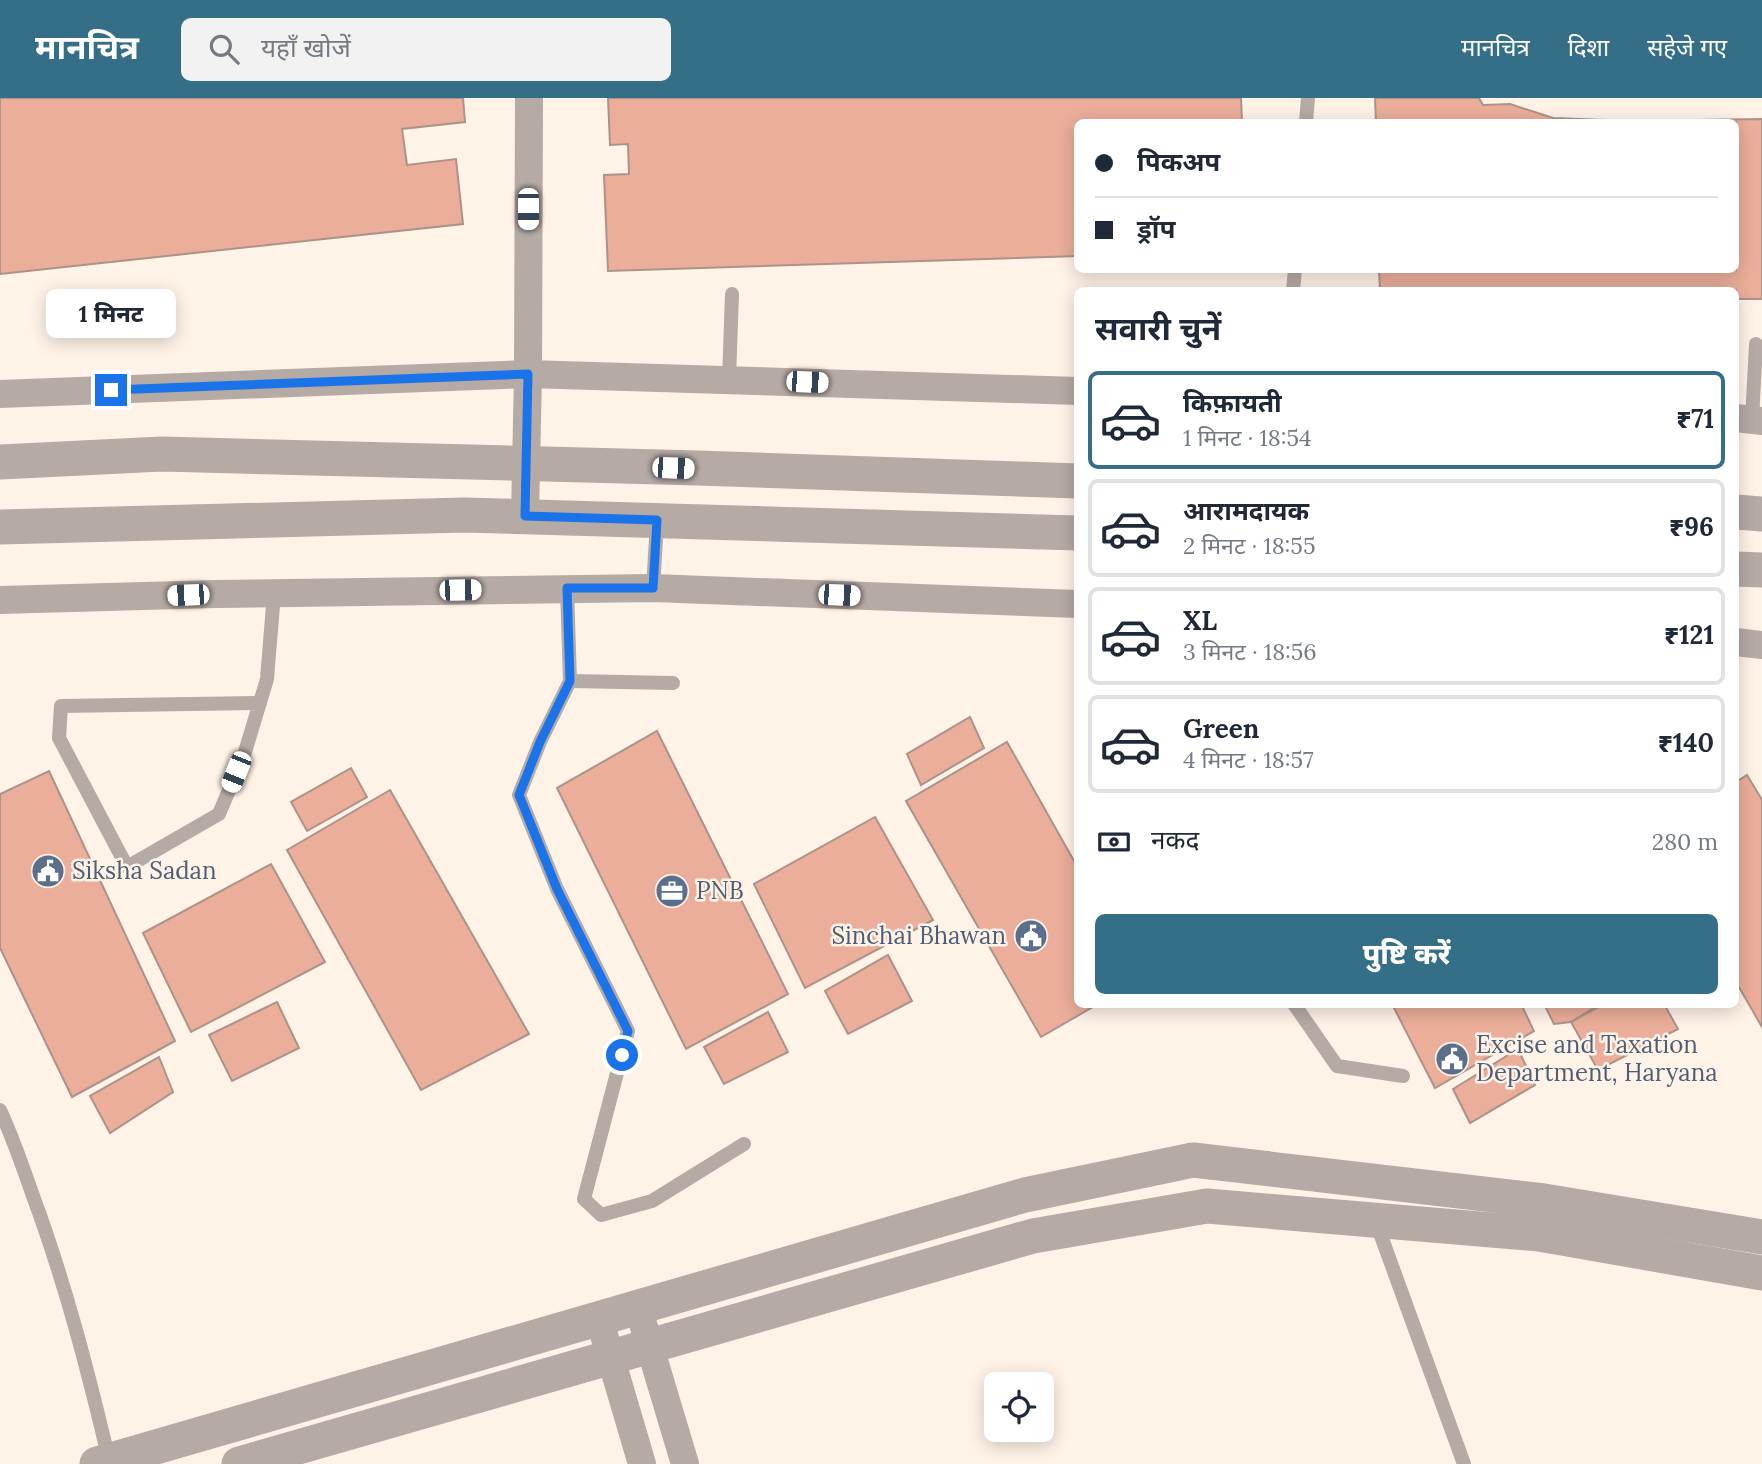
<!DOCTYPE html>
<html lang="hi">
<meta charset="utf-8">
<style>
:root{--surface:#fff;--page:#f2f2f3;--text:#1f2937;--muted:#747a83;--line:#e0e1e3;--accent:#346f87}
body{margin:0;font-family:Lora,"Noto Sans Devanagari",serif;background:var(--page);color:var(--text);height:100vh;display:flex;flex-direction:column;font-size:26px;white-space:nowrap}
*{box-sizing:border-box;margin:0}
p{font-size:23px;color:var(--muted)}
.icon{flex:none;width:38px;height:38px;fill:none;stroke:currentColor;stroke-width:2;stroke-linecap:round;stroke-linejoin:round}
.map{position:relative;flex:1;overflow:hidden}
.panel{position:absolute;left:1074px;top:189px;width:665px;height:721px;display:flex;flex-direction:column;background:var(--surface);border-radius:10px;box-shadow:0 4px 18px #0003}
.panel>*{flex:none}
.top-card{position:absolute;left:1074px;top:21px;width:665px;height:154px;border-radius:10px;box-shadow:0 4px 18px #0003;display:grid;align-content:center;height:154px;padding:0 21px;background:var(--surface)}
.fabs{position:absolute;left:984px;top:1274px;display:grid;gap:14px}
.fabs a{display:grid;place-items:center;width:70px;height:70px;border-radius:10px;background:var(--surface);box-shadow:0 4px 18px #0003;font-size:35px}
.end{position:absolute;width:32px;height:32px;margin:-16px;border:9px solid #1a73e8;background:#fff;box-shadow:0 0 0 4px #fff}
.from{border-radius:50%}
.bubble{position:absolute;height:49px;border-radius:10px;background:var(--surface);box-shadow:0 4px 18px #0003;font-size:23px;font-weight:800;line-height:49px;text-align:center}
.car{position:absolute;width:21px;height:42px;margin:-21px -10px;border-radius:9px;box-shadow:0 0 5px 2px #0007;background:linear-gradient(#fff 24%,#345 0 40%,#fff 0 76%,#345 0 86%,#fff 0)}
.top-card b{display:flex;align-items:center;gap:24px;height:66px;font-size:26px}
.top-card b+b{border-top:2px solid var(--line)}
.top-card i{width:18px;height:18px;background:var(--text)}
ul{padding:0;list-style:none}
li{display:flex;align-items:center;gap:21px;height:98px;margin:0 14px 10px;padding:0 7px;border:4px solid var(--line);border-radius:10px}
li div{flex:1}
li b{display:block;font-size:26px}
li em{font-style:normal;font-weight:800}
li.selected{border-color:var(--accent)}
li>.icon{width:63px;height:63px;stroke-width:1.5}
h2{padding:0 21px;font-size:32px;line-height:84px}
.pay{display:flex;align-items:center;gap:18px;height:77px;padding:0 21px;font-size:26px}
.pay p{margin-inline-start:auto}
.cta{display:flex;gap:14px;margin-top:auto;padding:14px 21px}
.cta a{flex:1;height:80px;border-radius:10px;background:var(--accent);color:#fff;font-size:28px;font-weight:800;line-height:80px;text-align:center}
header{display:flex;align-items:center;gap:42px;box-sizing:border-box;height:98px;padding:0 35px;background:var(--accent);color:#fff}
header strong{font-size:33px}
nav{display:flex;gap:38px;margin-inline-start:auto;font-size:24px}
.search{width:490px;height:63px;background:var(--page);display:flex;align-items:center;gap:18px;box-sizing:border-box;padding:0 24px;border-radius:10px;color:var(--muted);font-size:26px}
.map>svg:first-child{display:block}
.building{fill:#eaae9a;stroke:#ad928a;stroke-width:2}
.lines{fill:none;stroke-linecap:round;stroke-linejoin:round}
.service{stroke:#b5aaa4;stroke-width:14}
.minor{stroke:#b5aaa4;stroke-width:28}
.tertiary{stroke:#b5aaa4;stroke-width:35}
.route{stroke:#1a73e8;stroke-width:9}
.labels{text-anchor:middle;stroke-width:5;stroke-linejoin:round;paint-order:stroke}
.service-label{font-size:24px;fill:#4e5e75;stroke:#fff2e7;text-anchor:start}
</style>
<header>
<strong>मानचित्र</strong>
<div class="search"><svg class="icon" aria-label="search" viewBox="0 0 24 24"><circle cx="10" cy="10" r="6"/><path d="M15 15l6 6"/></svg>यहाँ खोजें</div>
<nav><a>मानचित्र</a><a>दिशा</a><a>सहेजे गए</a></nav>
</header>
<div class="map">
<svg width="1762" height="1366" viewBox="0 0 1762 1366">
<rect width="100%" height="100%" fill="#fff2e7"/>
<!-- building -->
<g class="building">
<path d="M0 0H463L465 24 402 31 407 67 456 61 463 126 0 176Z"/>
<path d="M608 0H1241L1242 24H1078V158L608 173 604 77 629 76 628 46 610 47Z"/>
<path d="M1375 0H1479L1483 7 1510 6 1553 20 1632 23 1762 21V201H1736V192H1380L1379 172H1736V24H1376Z"/>
<path d="M970 619 984 650 921 687 907 656Z"/>
<path d="M657 633 788 896 686 951 557 690Z"/>
<path d="M1007 644 1078 770V906H1098L1041 939 906 703Z"/>
<path d="M351 670 367 699 307 733 291 704Z"/>
<path d="M49 673 175 943 72 999 0 850V696Z"/>
<path d="M1747 677 1762 702V929L1736 884V684Z"/>
<path d="M390 692 529 936 421 992 287 752Z"/>
<path d="M875 719 933 822 805 890 754 786Z"/>
<path d="M271 766 325 864 191 934 143 835Z"/>
<path d="M888 857 912 903 848 936 825 893Z"/>
<path d="M277 904 299 950 232 983 209 937Z"/>
<path d="M1392 906H1521L1534 933 1435 990Z"/>
<path d="M1544 906H1600L1571 924 1554 926Z"/>
<path d="M1604 906H1664L1678 931 1598 972 1571 924Z"/>
<path d="M768 914 788 954 724 986 704 949Z"/>
<path d="M1518 951 1535 987 1470 1025 1453 991Z"/>
<path d="M159 959 173 994 110 1035 90 998Z"/>
</g>
<g class="lines">
<!-- service -->
<g class="service">
<path d="M1306 24 1308 0"/>
<path d="M1293 192 1295 172"/>
<path d="M729 282 732 196"/>
<path d="M1752 322 1756 246"/>
<path d="M567 490 570 583 540 644 519 697 557 791 628 933 584 1101 601 1117 652 1103 744 1046"/>
<path d="M653 490 657 424"/>
<path d="M570 583 673 585"/>
<path d="M260 605 61 608 59 640 127 769 219 716 245 654 267 581 274 495"/>
<path d="M1294 906 1337 968 1403 978"/>
<path d="M0 1012C13 1040 23 1069 33 1098 65 1184 88 1273 109 1362"/>
<path d="M1376 1124 1464 1366"/>
</g>
<!-- minor -->
<g class="minor">
<path d="M0 296 528 276 1078 293"/>
<path d="M1736 320 1762 323"/>
<path d="M525 418 528 276 529 0"/>
<path d="M0 502 215 496 653 490 1078 506"/>
<path d="M1736 544 1762 547"/>
<path d="M638 1209 685 1366"/>
<path d="M599 1220 642 1366"/>
</g>
<!-- tertiary -->
<g class="tertiary">
<path d="M0 364 162 356 698 370 1078 383"/>
<path d="M1736 414 1762 416"/>
<path d="M0 429 464 417 1078 435"/>
<path d="M1736 471 1762 472"/>
<path d="M97 1366 1025 1097 1193 1062 1544 1103 1762 1139"/>
<path d="M239 1366 1033 1138 1207 1108 1539 1136 1762 1175"/>
</g>
</g>
<g class="lines">
<!-- route -->
<path class="route" d="M111 292 528 276 525 418 657 422 653 490H567L570 583 540 644 519 697 557 791 628 933 622 957"/>
</g>
<!-- icons -->
<defs>
<symbol id="civic-disc" viewBox="-11 -11 22 22"><circle r="9.5" fill="#5c6f8a" stroke="#fff2e7"/><path d="M-.6-6.5H3V-4.5H.6V-3L4-1V1h2V6H-6V1h2V-1L-.6-3ZM-1.2 2.5V6h2.4V2.5Z" fill="#fff"/></symbol>
<symbol id="office-disc" viewBox="-11 -11 22 22"><circle r="9.5" fill="#5c6f8a" stroke="#fff2e7"/><path d="M-6-3h4V-5.5h4V-3h4V5H-6ZM-1-4.5V-3h2v-1.5ZM-6 0V1H6V0Z" fill="#fff"/></symbol>
</defs>
<g fill-rule="evenodd">
<use href="#civic-disc" x="29" y="754" width="38" height="38"/>
<use href="#office-disc" x="653" y="774" width="38" height="38"/>
<use href="#civic-disc" x="1012" y="819" width="38" height="38"/>
<use href="#civic-disc" x="1433" y="942" width="38" height="38"/>
</g>
<g class="labels">
<!-- service labels -->
<g class="service-label">
<text x="72" y="781">Siksha Sadan</text>
<text x="696" y="801">PNB</text>
<text x="1006" y="846" text-anchor="end">Sinchai Bhawan</text>
<text x="1476" y="955">Excise and Taxation<tspan x="1476" dy="28">Department, Haryana</tspan></text>
</g>
</g>
</svg>
<div class="fabs">
<a><svg class="icon" aria-label="locate" viewBox="0 0 24 24"><circle cx="12" cy="12" r="6"/><path d="M12 2v4M12 18v4M2 12h4M18 12h4"/></svg></a>
</div>
<i class="end from" style="left:622px;top:957px"></i>
<i class="end" style="left:111px;top:292px"></i>
<div class="bubble" style="left:46px;top:191px;width:130px">1 मिनट</div>
<i class="car" style="left:528px;top:111px;rotate:180deg"></i>
<i class="car" style="left:807px;top:284px;rotate:92deg"></i>
<i class="car" style="left:673px;top:370px;rotate:92deg"></i>
<i class="car" style="left:460px;top:492px;rotate:89deg"></i>
<i class="car" style="left:188px;top:497px;rotate:268deg"></i>
<i class="car" style="left:839px;top:497px;rotate:92deg"></i>
<i class="car" style="left:236px;top:674px;rotate:202deg"></i>
<div class="top-card">
<b><i class="from"></i>पिकअप</b>
<b><i></i>ड्रॉप</b>
</div>
<section class="panel">
<h2>सवारी चुनें</h2>
<ul>
<li class="selected"><svg class="icon" aria-label="car" viewBox="0 0 24 24"><path d="M5 17H2v-5l4-1 3-4h7l3 4 3 1v5h-3M9 17h6M6 11h13"/><circle cx="7" cy="17" r="2"/><circle cx="17" cy="17" r="2"/></svg><div><b>किफ़ायती</b><p>1 मिनट · 18:54</p></div><em>₹71</em></li>
<li><svg class="icon" aria-label="car" viewBox="0 0 24 24"><path d="M5 17H2v-5l4-1 3-4h7l3 4 3 1v5h-3M9 17h6M6 11h13"/><circle cx="7" cy="17" r="2"/><circle cx="17" cy="17" r="2"/></svg><div><b>आरामदायक</b><p>2 मिनट · 18:55</p></div><em>₹96</em></li>
<li><svg class="icon" aria-label="car" viewBox="0 0 24 24"><path d="M5 17H2v-5l4-1 3-4h7l3 4 3 1v5h-3M9 17h6M6 11h13"/><circle cx="7" cy="17" r="2"/><circle cx="17" cy="17" r="2"/></svg><div><b>XL</b><p>3 मिनट · 18:56</p></div><em>₹121</em></li>
<li><svg class="icon" aria-label="car" viewBox="0 0 24 24"><path d="M5 17H2v-5l4-1 3-4h7l3 4 3 1v5h-3M9 17h6M6 11h13"/><circle cx="7" cy="17" r="2"/><circle cx="17" cy="17" r="2"/></svg><div><b>Green</b><p>4 मिनट · 18:57</p></div><em>₹140</em></li>
</ul>
<div class="pay"><svg class="icon" aria-label="cash" viewBox="0 0 24 24"><path d="M3 7h18v10H3z"/><circle cx="12" cy="12" r="2"/></svg>नकद<p>280 m</p></div>
<div class="cta"><a>पुष्टि करें</a></div>
</section>
</div>
